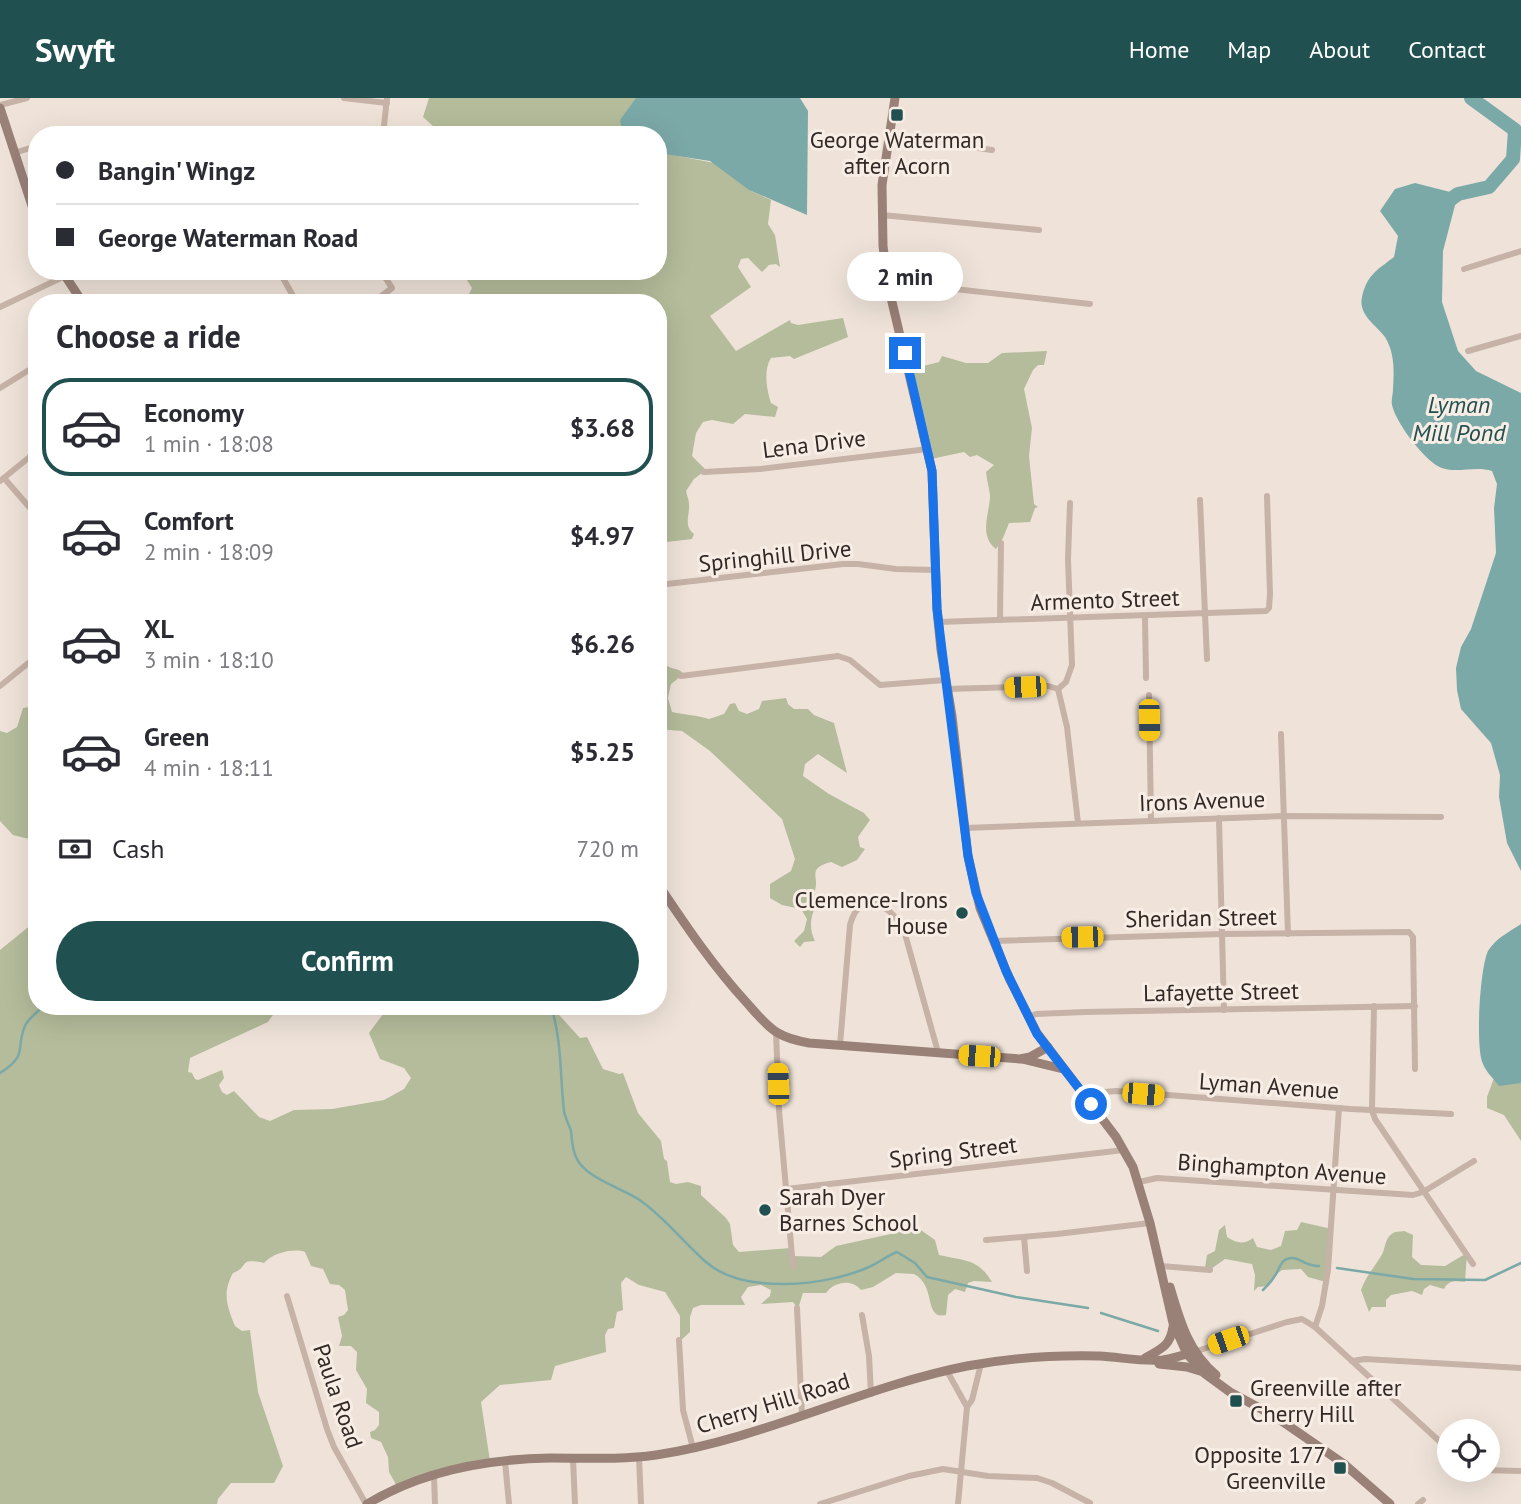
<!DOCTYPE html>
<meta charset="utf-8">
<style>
:root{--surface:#fff;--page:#f2f2f3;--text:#2b2b33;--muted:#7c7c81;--line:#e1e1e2;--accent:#20504f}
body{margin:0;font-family:"PT Sans",sans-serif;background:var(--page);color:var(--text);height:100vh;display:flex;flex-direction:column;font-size:26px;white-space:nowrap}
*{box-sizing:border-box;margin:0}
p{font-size:23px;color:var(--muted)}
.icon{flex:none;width:38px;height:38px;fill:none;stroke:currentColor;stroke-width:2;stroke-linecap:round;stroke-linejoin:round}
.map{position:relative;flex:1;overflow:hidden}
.sheet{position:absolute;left:28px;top:196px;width:639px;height:721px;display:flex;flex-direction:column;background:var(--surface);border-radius:28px;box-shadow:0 7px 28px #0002}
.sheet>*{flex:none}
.guide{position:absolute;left:28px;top:28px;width:639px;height:154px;border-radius:28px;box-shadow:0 7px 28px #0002;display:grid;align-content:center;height:154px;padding:0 28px;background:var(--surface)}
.controls{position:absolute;left:1437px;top:1321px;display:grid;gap:14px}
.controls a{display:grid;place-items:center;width:63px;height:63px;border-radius:50%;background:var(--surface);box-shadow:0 7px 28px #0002;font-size:35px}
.end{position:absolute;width:32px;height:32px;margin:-16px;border:9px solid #1a73e8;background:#fff;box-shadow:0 0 0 4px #fff}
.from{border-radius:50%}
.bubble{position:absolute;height:49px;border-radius:24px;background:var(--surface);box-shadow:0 7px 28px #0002;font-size:23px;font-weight:700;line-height:49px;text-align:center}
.car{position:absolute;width:21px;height:42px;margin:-21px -10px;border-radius:9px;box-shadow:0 0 5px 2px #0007;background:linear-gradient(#f5c518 24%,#345 0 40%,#f5c518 0 76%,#345 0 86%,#f5c518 0)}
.guide b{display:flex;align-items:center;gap:24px;height:66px;font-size:26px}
.guide b+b{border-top:2px solid var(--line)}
.guide i{width:18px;height:18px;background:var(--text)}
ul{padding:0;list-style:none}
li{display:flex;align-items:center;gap:21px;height:98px;margin:0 14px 10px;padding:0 14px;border:4px solid transparent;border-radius:28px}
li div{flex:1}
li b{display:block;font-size:26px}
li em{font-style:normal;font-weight:700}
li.selected{border-color:var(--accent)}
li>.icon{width:63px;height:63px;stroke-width:1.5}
h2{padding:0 28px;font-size:32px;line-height:84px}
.pay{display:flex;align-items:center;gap:18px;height:77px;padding:0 28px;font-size:26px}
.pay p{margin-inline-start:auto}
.action{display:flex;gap:14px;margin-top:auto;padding:14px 28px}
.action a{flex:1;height:80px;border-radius:42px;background:var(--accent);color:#fff;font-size:28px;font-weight:700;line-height:80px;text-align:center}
header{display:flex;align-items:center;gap:42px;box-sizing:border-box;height:98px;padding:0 35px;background:var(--accent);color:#fff}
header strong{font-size:33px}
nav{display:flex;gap:38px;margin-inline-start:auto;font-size:24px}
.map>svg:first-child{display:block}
.green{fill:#b4bc9b}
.water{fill:#7ba9a7}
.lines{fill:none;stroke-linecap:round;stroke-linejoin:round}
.stream{stroke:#7ba9a7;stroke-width:2.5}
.river{stroke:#7ba9a7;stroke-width:14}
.street{stroke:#c6b2a6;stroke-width:6}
.secondary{stroke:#998178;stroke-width:9}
.route{stroke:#1a73e8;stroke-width:9}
.poi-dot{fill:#20504f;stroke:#f7ede5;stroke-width:2.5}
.labels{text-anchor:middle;stroke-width:6;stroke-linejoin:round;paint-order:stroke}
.poi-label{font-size:23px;fill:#322926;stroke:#f7ede5;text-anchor:end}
.street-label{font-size:23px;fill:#322926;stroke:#f7ede5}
.water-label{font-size:24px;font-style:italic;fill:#20504f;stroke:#f7ede5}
</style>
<header>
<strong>Swyft</strong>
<nav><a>Home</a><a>Map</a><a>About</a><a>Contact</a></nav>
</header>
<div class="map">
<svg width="1521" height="1406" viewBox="0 0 1521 1406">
<rect width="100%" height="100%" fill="#efe3d9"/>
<!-- green -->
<g class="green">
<path d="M429 0H638L631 37H435L433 28 423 19Z"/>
<path d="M658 54 714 65 751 93 771 102 768 126 775 137 780 169 776 166 769 167 762 174 748 160 741 161 738 169 751 189 710 218 736 253 790 222 791 225 798 227 843 220 848 239 794 261 790 258 771 260C763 272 767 293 771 305L778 309 775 319 745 316 733 326 712 322 703 324 696 335 692 358 706 372 694 381 686 393C687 398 689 402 689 406 690 418 683 427 694 436L692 441 658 445V205H460L466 202 472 190 461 173H658Z"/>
<path d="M1047 253 1044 267H1038L1033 272 1024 291 1032 330 1029 358 1034 406 1038 409 1035 410 1030 424 1009 425 1003 440 996 451C978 437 990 415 990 397 989 390 987 382 986 374L994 367 977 357 970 359 964 354 931 361 912 271 939 264 942 258 966 265H988L1002 255Z"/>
<path d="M665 566C670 572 678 569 684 576L671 586 668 600 672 614C685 617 697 617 709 621L724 616 730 606 735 605 739 613 747 616 759 611 762 603 786 600 788 606 794 611H808L814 617 834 625 847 675 818 656 805 666 803 678 829 696 864 715 870 722 858 739 860 749 865 751 857 762 842 769 831 764C805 771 821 779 814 795L820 805C809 814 809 832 815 843L804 844 800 849 794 843 804 833 807 821 801 811 782 807 770 800V786L791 773 795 761 782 721 710 653 682 633 658 631V579L664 574Z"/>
<path d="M34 604H37V743L13 737 0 723V633L7 635 17 629 23 610 29 609Z"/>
<path d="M37 822V908H283L275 914 268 924 190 960 188 974 192 975 195 981 198 982 222 972 224 980 219 987 222 994 227 997 234 993 259 1019 270 1023 294 1012 332 1011 384 1002 404 991 411 980 404 970 380 961 369 935 386 912 400 908H551L580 940 587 939 603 971 619 976 623 975 638 1015 661 1043 664 1061 667 1063 670 1084 676 1086 688 1084 701 1088V1097L726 1120 730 1126 733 1147 739 1154 791 1150 794 1158 821 1159 836 1148 918 1130 935 1142 939 1157C964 1163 978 1160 992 1184L974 1183 968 1185 965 1194 955 1191 948 1197 946 1217C923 1222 937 1188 914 1176L896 1175 873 1189 861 1192C852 1181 835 1183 826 1195H803L798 1211 793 1204 761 1206 770 1198 771 1192 761 1187 748 1189 741 1199 745 1207H701L693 1210 690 1219V1234L680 1243V1218L665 1194 639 1187 626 1179 621 1185 623 1212 617 1214 614 1230 608 1231 605 1237 606 1254 555 1268 551 1282 500 1287 481 1304 490 1363 398 1390 389 1374 388 1359 381 1344 371 1340 370 1334 375 1332 379 1327V1314L366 1305 367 1291 356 1272 357 1254 351 1248H339L342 1238 338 1219 344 1217 348 1212 345 1192 339 1187 330 1186 323 1171 311 1168 305 1154C293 1150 273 1155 264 1165 237 1159 250 1169 233 1175 222 1195 227 1208 235 1228L242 1233 250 1232 258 1294 283 1368 274 1385H231L218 1401 217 1406H0V852Z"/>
<path d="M1494 980 1521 983V1043L1504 1017 1487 1010V999Z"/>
<path d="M1301 1124 1332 1131 1326 1184 1308 1179 1301 1171 1282 1172 1273 1179 1269 1188 1258 1189 1254 1193 1255 1177 1252 1166 1225 1161 1211 1171 1205 1170 1207 1157 1215 1153 1219 1132 1225 1127 1227 1139C1236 1145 1244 1147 1253 1140L1257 1149 1271 1152 1281 1148 1285 1133 1297 1132Z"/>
<path d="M1404 1133 1413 1137 1412 1159 1421 1167 1445 1168 1467 1155 1465 1184C1455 1183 1449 1182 1444 1191L1430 1187 1424 1191 1422 1197 1412 1193 1391 1197 1386 1202V1209H1372L1369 1214 1361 1192C1366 1178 1374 1170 1381 1158 1386 1151 1384 1140 1393 1135 1396 1133 1400 1134 1404 1133Z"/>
</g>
<!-- water -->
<g class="water">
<path d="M636 0H800L808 13 807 117 749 92 710 63 658 55V37H628L622 33 620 22Z"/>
<path d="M1415 85 1458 96 1443 153 1442 204 1458 253 1476 273 1521 295V773L1507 745 1499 699 1500 677 1491 645 1461 611 1457 592 1456 570 1461 549 1471 531 1496 455 1494 410 1497 386 1492 373C1472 366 1450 380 1432 364 1418 353 1396 324 1392 307 1391 303 1393 296 1393 291 1394 274 1395 255 1385 239 1376 227 1358 217 1362 199 1367 177 1377 172 1394 159L1398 138 1380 113 1395 91Z"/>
<path d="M1521 826V985L1499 988C1494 981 1486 974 1483 966 1475 950 1480 869 1488 853 1496 840 1509 834 1521 826Z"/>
</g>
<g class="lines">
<!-- stream -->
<g class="stream">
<path d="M551 908C562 943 560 978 564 1013 565 1020 569 1026 571 1033 572 1041 572 1051 576 1059 584 1080 623 1090 641 1103 665 1120 684 1145 706 1164 743 1197 827 1188 869 1169 878 1165 887 1158 897 1154L915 1165 927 1179 1016 1199 1088 1210"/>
<path d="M0 975C29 957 15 951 25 928 28 921 38 913 44 908"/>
<path d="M1337 1170 1413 1181 1485 1182 1521 1165"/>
<path d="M1263 1192C1267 1188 1271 1184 1274 1179 1280 1172 1280 1159 1293 1160 1302 1161 1305 1168 1319 1168"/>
<path d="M1101 1215 1158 1233"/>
</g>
<!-- river -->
<path class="river" d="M1443 107 1458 96 1489 89 1513 61 1515 32 1471 0"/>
<!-- street -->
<g class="street">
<path d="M344 0 387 5"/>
<path d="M0 7 27 0"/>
<path d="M383 37 387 0"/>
<path d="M889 37 992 52"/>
<path d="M14 55 37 48"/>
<path d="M882 117 1039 132"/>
<path d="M1464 171 1521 153"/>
<path d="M279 173 297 205"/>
<path d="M888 187 927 188 1090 206"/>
<path d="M372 205 392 190 381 173"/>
<path d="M0 209 65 178"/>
<path d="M1468 253 1521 238"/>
<path d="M0 290 37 267"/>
<path d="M704 374 760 371 928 351"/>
<path d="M4 380 37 418"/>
<path d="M0 383 37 353"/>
<path d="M1200 402 1207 561"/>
<path d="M36 457 37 456"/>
<path d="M658 487 843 466H858L896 471 936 472"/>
<path d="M1145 519 1146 580"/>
<path d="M1000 522 1001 445"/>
<path d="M939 524 1266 513 1269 510 1270 496 1267 398"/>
<path d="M681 578 838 558 850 562 880 587 945 582"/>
<path d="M0 588 37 558"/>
<path d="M946 591 1048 588 1058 591"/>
<path d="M1058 591 1066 584 1072 567 1068 461 1070 405"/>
<path d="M1058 591 1067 629 1078 725"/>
<path d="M1149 597 1151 723"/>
<path d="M1281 636 1288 836"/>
<path d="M1219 720 1224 912"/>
<path d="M965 730 1283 718 1441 719"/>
<path d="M994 843 1222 836 1409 834 1413 839 1415 971"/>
<path d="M1374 908 1372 1012 1375 1021 1473 1166"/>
<path d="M1028 919 1036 916 1085 914 1415 908"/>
<path d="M776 934 779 1012 793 1169"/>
<path d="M840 947 850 827C860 790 888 806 903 829L938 954"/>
<path d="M1086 999 1104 994 1116 993 1351 1011 1451 1016"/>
<path d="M1139 1084 1157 1080 1413 1097 1423 1094 1474 1063"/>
<path d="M786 1091 1124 1052"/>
<path d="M1024 1139 1027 1173"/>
<path d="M986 1142 1057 1136 1150 1125"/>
<path d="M1161 1168 1210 1172"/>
<path d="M287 1198 327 1331 334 1349 366 1406"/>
<path d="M797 1210 802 1317"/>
<path d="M862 1217 869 1258 871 1296"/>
<path d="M1315 1229 1322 1208 1328 1172 1339 1010"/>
<path d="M679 1242 683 1312 693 1350"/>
<path d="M1194 1254 1287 1224 1302 1221 1315 1229 1352 1263 1365 1261 1521 1270"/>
<path d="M1352 1263 1449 1352"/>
<path d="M947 1273 967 1309"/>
<path d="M639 1359 641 1406"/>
<path d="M573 1361 575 1406"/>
<path d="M505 1363 509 1406"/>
<path d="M1481 1372 1521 1373"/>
<path d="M434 1377 435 1406"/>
<path d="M820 1406 909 1378 943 1371 988 1378 1037 1380 1052 1385 1090 1405"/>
<path d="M958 1406 967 1309 972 1302 981 1266"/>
<path d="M1418 1406 1423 1402"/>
</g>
<!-- secondary -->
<g class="secondary">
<path d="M895 0 882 87 883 148 888 187 932 373 937 511 941 552 952 618 968 758 980 810 1010 882 1037 935 1116 1039 1133 1069 1150 1125 1173 1225 1187 1256 1204 1275 1230 1294 1276 1319"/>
<path d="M0 10 37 123"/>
<path d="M62 173 83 205"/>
<path d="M658 786C686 828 713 868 747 905 756 915 766 928 778 935 788 941 798 943 809 945L1020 961 1030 959 1048 949"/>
<path d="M1022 961 1063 971"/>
<path d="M1170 1189C1180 1223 1188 1253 1216 1277"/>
<path d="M1145 1260C1160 1251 1170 1249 1173 1229"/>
<path d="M1159 1266 1187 1269 1200 1273"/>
<path d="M1273 1317 1344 1366 1390 1406"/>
<path d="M367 1406C422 1373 487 1361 550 1360 585 1360 621 1362 656 1357 763 1341 861 1289 967 1268 1010 1260 1056 1257 1099 1258 1120 1259 1142 1264 1163 1262 1173 1260 1184 1257 1194 1254"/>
</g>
</g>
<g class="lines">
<!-- route -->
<path class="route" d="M905 255 932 373 937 511 942 552 968 758 976 795 1006 873 1037 936 1091 1006"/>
</g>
<!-- markers -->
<g class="poi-dot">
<rect x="890" y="10" width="14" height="14" rx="3.5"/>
<circle cx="962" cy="815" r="7"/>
<circle cx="765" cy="1112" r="7"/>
<rect x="1229" y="1296" width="14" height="14" rx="3.5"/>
<rect x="1333" y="1363" width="14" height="14" rx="3.5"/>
</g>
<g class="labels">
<!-- poi labels -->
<g class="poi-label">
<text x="897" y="50" text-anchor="middle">George Waterman<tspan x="897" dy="26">after Acorn</tspan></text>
<text x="948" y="810">Clemence-Irons<tspan x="948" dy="26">House</tspan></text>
<text x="779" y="1107" text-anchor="start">Sarah Dyer<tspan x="779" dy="26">Barnes School</tspan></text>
<text x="1250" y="1298" text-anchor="start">Greenville after<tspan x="1250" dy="26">Cherry Hill</tspan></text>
<text x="1326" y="1365">Opposite 177<tspan x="1326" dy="26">Greenville</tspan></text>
</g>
<!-- street labels -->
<g class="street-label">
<text transform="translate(814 346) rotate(-7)" y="8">Lena Drive</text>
<text transform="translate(775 458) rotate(-6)" y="8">Springhill Drive</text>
<text transform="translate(1105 502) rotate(-2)" y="8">Armento Street</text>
<text transform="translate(1202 703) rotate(-2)" y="8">Irons Avenue</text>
<text transform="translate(1201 820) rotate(-1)" y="8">Sheridan Street</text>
<text transform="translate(1221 894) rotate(-1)" y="8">Lafayette Street</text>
<text transform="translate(1269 988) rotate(4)" y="8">Lyman Avenue</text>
<text transform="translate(953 1054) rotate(-7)" y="8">Spring Street</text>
<text transform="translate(1282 1071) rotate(4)" y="8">Binghampton Avenue</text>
<text transform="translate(338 1298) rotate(71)" y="8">Paula Road</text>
<text transform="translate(773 1305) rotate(-17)" y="8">Cherry Hill Road</text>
</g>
<!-- water labels -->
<g class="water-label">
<text x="1459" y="315">Lyman<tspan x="1459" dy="28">Mill Pond</tspan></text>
</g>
</g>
</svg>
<div class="controls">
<a><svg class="icon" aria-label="locate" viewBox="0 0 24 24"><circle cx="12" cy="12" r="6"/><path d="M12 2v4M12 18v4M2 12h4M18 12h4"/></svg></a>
</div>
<i class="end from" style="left:1091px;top:1006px"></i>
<i class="end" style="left:905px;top:255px"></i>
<div class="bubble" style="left:847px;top:154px;width:116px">2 min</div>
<i class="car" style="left:1025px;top:589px;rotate:268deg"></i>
<i class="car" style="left:1149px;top:622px;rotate:179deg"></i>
<i class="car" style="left:1082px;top:839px;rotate:269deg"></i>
<i class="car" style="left:979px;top:958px;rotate:274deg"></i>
<i class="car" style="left:778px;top:986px;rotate:358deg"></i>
<i class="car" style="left:1143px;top:996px;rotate:95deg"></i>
<i class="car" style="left:1228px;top:1242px;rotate:251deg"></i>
<div class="guide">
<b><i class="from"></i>Bangin' Wingz</b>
<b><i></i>George Waterman Road</b>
</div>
<section class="sheet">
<h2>Choose a ride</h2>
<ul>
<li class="selected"><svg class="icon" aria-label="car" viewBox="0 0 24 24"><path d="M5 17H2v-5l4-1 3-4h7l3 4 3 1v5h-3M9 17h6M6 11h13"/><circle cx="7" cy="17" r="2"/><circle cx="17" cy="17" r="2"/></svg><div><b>Economy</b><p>1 min · 18:08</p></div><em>$3.68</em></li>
<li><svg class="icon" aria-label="car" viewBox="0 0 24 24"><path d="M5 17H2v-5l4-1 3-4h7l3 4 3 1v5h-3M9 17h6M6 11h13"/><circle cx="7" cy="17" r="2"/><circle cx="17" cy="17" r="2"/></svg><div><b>Comfort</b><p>2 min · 18:09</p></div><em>$4.97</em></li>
<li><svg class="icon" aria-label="car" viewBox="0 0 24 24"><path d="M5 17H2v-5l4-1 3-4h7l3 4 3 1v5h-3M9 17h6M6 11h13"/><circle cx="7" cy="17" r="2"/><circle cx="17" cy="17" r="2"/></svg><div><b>XL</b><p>3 min · 18:10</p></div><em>$6.26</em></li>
<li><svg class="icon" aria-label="car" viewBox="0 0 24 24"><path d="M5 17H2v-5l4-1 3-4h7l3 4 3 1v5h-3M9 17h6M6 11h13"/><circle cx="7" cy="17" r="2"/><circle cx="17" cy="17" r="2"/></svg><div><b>Green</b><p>4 min · 18:11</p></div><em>$5.25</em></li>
</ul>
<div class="pay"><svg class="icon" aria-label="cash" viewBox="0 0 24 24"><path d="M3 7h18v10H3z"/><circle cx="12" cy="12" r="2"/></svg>Cash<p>720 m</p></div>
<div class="action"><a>Confirm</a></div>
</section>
</div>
